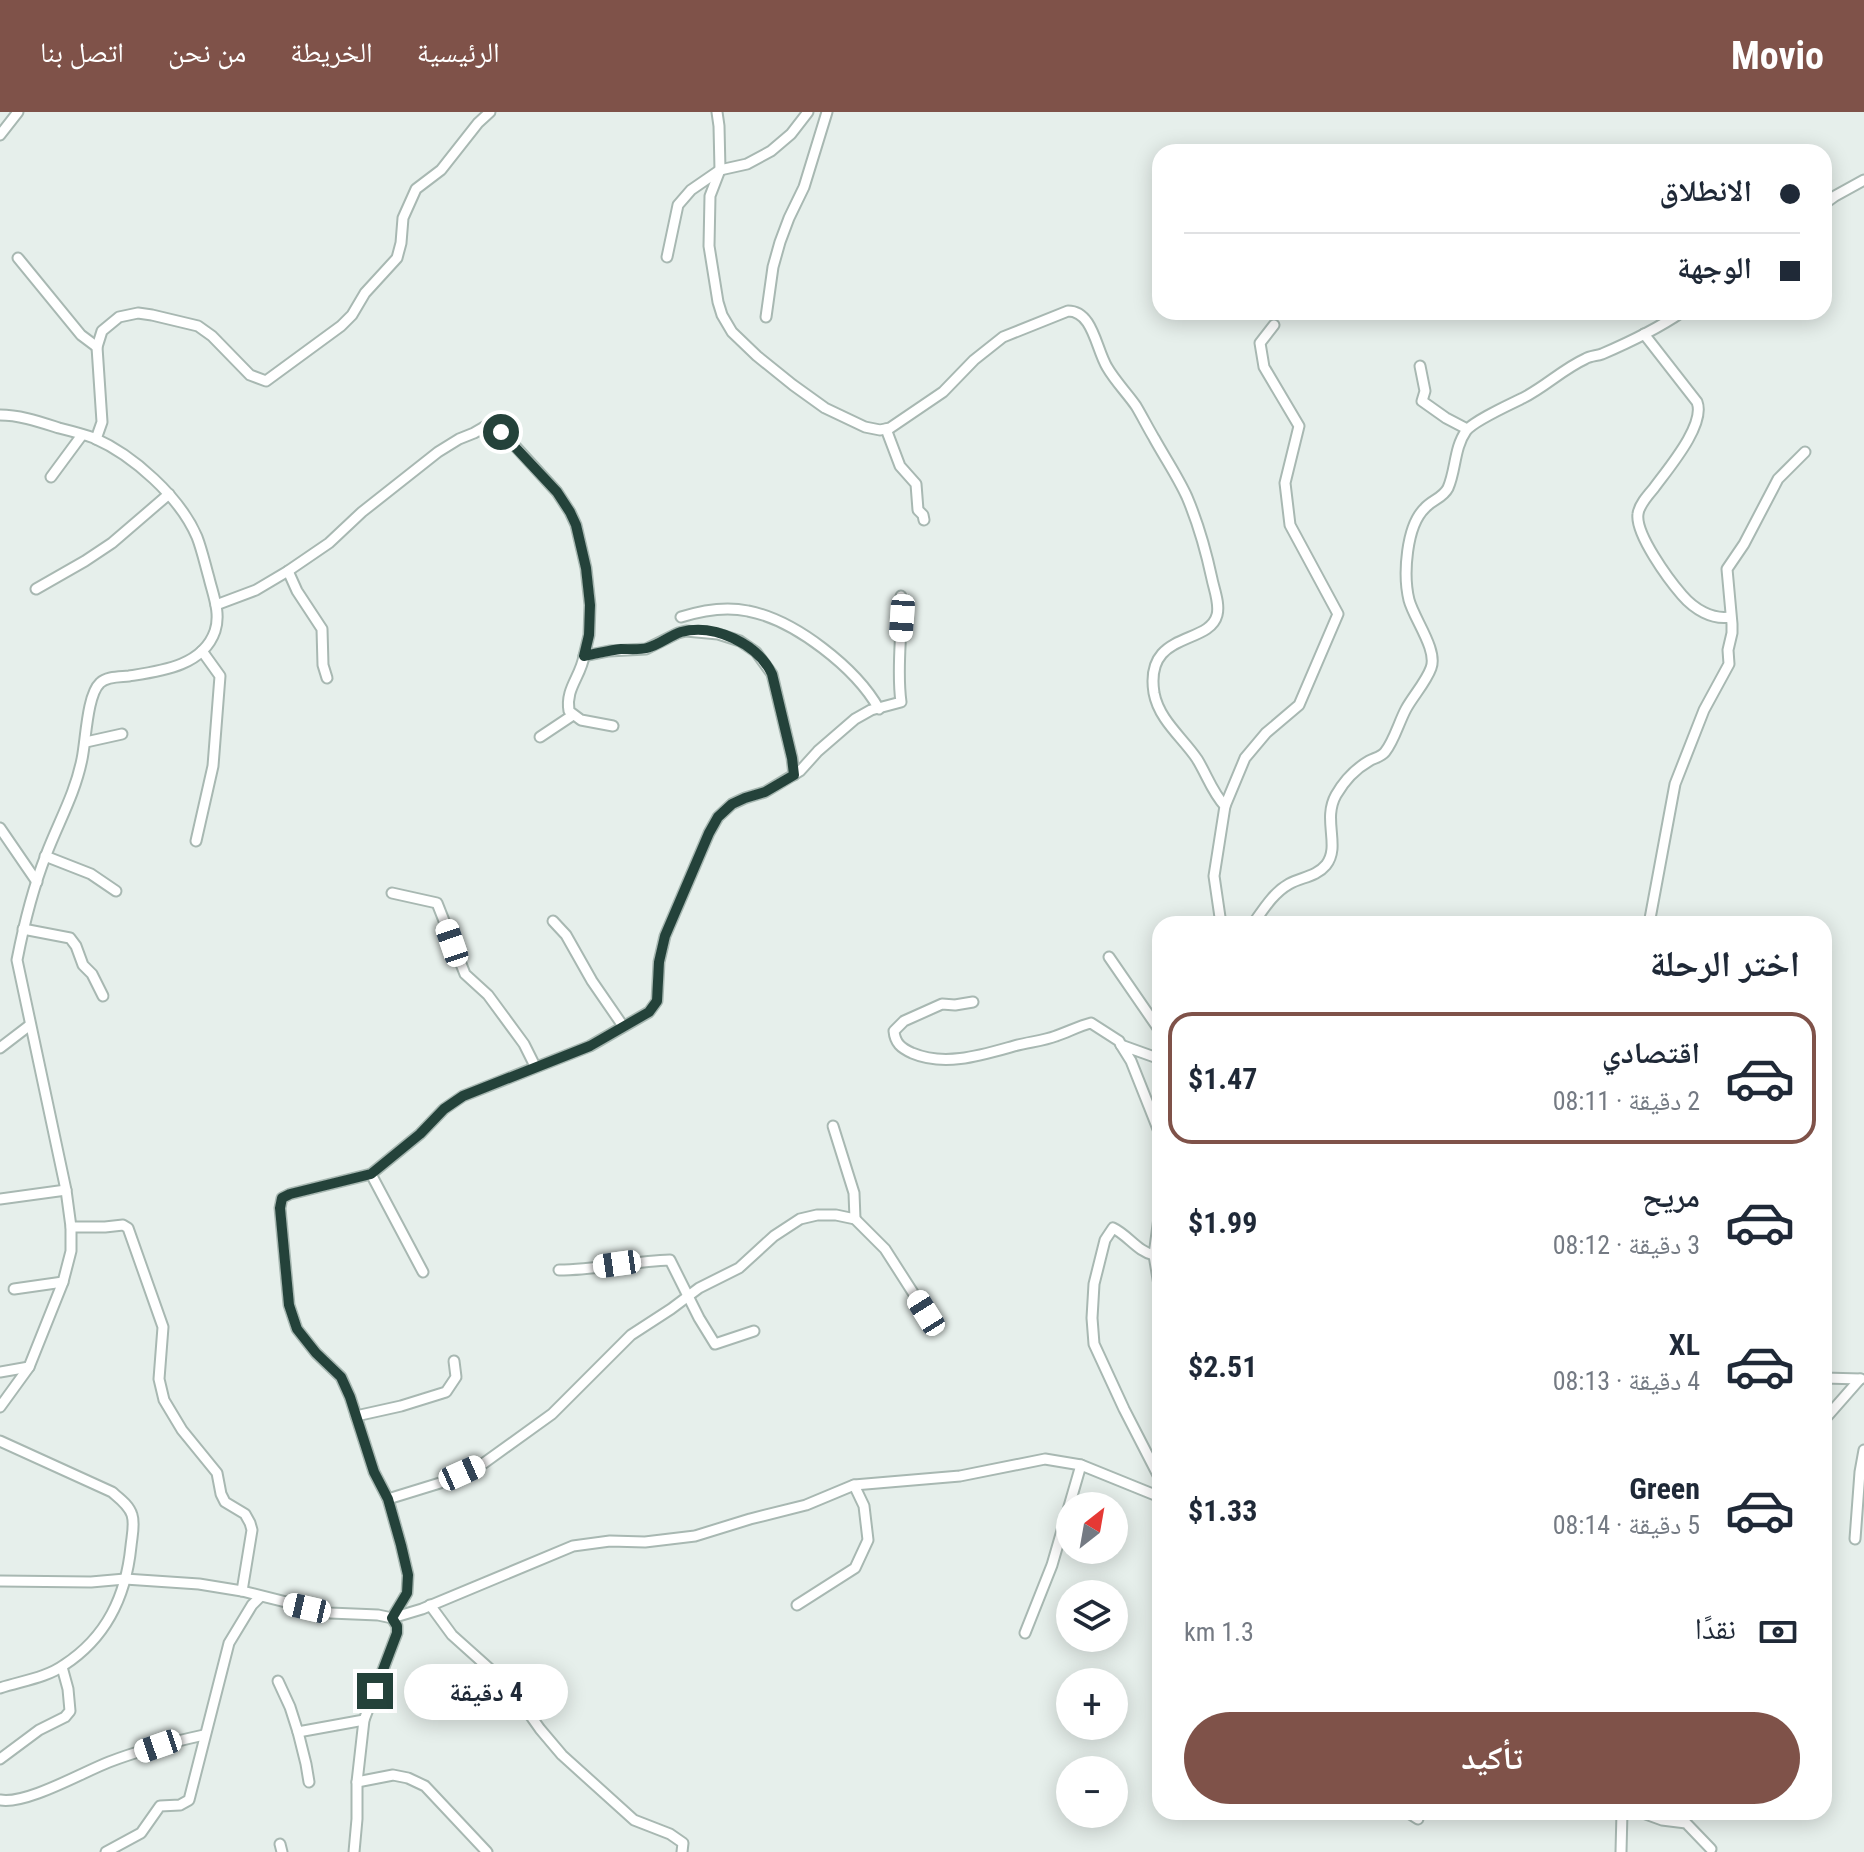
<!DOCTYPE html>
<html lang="ar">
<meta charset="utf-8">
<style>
:root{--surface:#fff;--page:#f6f6f7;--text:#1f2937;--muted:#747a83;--line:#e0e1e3;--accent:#7f5249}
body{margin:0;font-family:"Roboto Condensed","Noto Naskh Arabic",sans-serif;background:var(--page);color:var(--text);direction:rtl;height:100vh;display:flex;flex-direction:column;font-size:30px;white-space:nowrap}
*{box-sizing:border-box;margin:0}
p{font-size:26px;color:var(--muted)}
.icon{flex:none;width:44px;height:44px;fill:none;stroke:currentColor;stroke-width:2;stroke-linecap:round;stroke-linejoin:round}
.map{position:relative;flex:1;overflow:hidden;direction:ltr}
.details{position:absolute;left:1152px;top:804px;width:680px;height:904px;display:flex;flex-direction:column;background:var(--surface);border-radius:24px;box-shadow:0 4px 20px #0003;direction:rtl}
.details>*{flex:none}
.banner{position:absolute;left:1152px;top:32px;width:680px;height:176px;border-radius:24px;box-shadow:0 4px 20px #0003;direction:rtl;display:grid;align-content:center;height:176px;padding:0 32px;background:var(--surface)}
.needle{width:52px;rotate:31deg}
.controls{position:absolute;left:1056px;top:1380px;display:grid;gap:16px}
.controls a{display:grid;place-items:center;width:72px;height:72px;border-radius:50%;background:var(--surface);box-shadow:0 4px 20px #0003;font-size:40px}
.end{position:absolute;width:36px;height:36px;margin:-18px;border:10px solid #24423a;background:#fff;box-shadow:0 0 0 4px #fff}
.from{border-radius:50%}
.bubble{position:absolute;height:56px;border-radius:28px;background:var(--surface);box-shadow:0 4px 20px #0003;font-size:26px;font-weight:700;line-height:56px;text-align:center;direction:rtl}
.car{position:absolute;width:24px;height:48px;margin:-24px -12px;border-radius:10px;box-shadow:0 0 6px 2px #0007;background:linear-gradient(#fff 24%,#345 0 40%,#fff 0 76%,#345 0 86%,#fff 0)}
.banner b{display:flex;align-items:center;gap:28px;height:76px;font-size:30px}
.banner b+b{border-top:2px solid var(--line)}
.banner i{width:20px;height:20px;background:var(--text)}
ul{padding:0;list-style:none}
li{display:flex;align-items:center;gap:24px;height:132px;margin:0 16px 12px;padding:0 16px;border:4px solid transparent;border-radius:24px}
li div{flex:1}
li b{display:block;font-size:30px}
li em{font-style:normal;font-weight:700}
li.current{border-color:var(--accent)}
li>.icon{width:72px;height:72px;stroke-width:1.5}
h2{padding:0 32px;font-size:36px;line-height:96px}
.pay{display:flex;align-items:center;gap:20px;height:88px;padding:0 32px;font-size:30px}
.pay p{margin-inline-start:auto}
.cta{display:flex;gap:16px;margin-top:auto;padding:16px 32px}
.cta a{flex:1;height:92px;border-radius:48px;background:var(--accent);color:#fff;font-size:32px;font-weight:700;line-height:92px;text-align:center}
header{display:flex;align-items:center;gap:48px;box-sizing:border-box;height:112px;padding:0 40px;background:var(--accent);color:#fff}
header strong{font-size:38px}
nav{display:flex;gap:44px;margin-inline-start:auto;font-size:28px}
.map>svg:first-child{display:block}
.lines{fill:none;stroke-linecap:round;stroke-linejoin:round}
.street-casing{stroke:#a8b8b2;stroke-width:13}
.street{stroke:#fff;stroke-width:9}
.route{stroke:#24423a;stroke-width:10}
</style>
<header>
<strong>Movio</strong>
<nav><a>الرئيسية</a><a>الخريطة</a><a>من نحن</a><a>اتصل بنا</a></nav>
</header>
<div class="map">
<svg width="1864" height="1740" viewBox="0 0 1864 1740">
<rect width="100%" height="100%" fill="#e6efeb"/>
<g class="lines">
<defs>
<g id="street">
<path d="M717 0 719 14 720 58 710 84 709 134 718 190 722 203 732 220 757 244 793 273 825 296 865 315 880 318 890 316 943 280 974 248 1003 225 1068 199C1093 199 1096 237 1107 255 1115 269 1127 281 1136 294 1142 304 1148 316 1154 326 1165 346 1178 365 1187 385 1198 411 1206 439 1212 467 1214 477 1220 492 1217 503 1209 534 1144 518 1154 581 1159 608 1183 626 1197 647 1207 663 1212 680 1225 694L1214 764 1221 812"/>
<path d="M0 23 18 0"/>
<path d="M1824 92 1835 84 1864 68"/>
<path d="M667 145 678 93 691 78 720 58 747 52 771 39 791 22 808 0"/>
<path d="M18 146 81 223 97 235"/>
<path d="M766 205 773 155 780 130 789 106 804 75 827 0"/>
<path d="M1644 222 1697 290C1706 313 1667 358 1654 376 1648 383 1639 393 1638 402 1635 422 1669 468 1682 483 1694 497 1712 508 1730 505"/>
<path d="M1420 254 1425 279 1422 289 1446 306 1467 317"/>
<path d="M0 303C20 303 40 310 59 316 71 319 83 322 94 326 133 343 180 385 197 425 202 438 205 452 209 466 213 483 221 501 215 519 203 554 161 559 129 564 120 565 107 564 100 571 87 583 86 628 82 647 75 682 59 709 46 743 33 776 24 812 17 848L66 1078 71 1115V1139L63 1170 29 1255 0 1295"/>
<path d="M886 317 900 354 916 372 918 398 923 403 924 408"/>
<path d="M96 327 102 310 97 235 102 219 119 205 138 201 152 203 198 214 212 224 250 263 266 269 341 214 352 203 365 181 397 146 401 131 403 106 416 77 441 58 478 11 490 0"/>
<path d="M51 365 82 323"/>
<path d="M288 459 297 479 322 517 323 553 327 566"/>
<path d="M36 477 85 449 112 431 169 382"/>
<path d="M216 493 256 478 288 459 329 431 362 400 438 340 459 327 474 321 493 310 557 380 570 400 576 413 586 456 590 493 589 523 584 544 609 539 646 537 678 521 686 519 718 522 740 529 756 540 772 562 792 646 794 663"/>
<path d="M681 505C703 498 725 494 748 499 795 508 856 556 879 597"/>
<path d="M584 544C581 564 565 577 569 599L581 608 613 614"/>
<path d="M540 625 573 603"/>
<path d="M86 630 122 622"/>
<path d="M1225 694 1245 646 1266 621 1299 593 1338 502 1290 413 1285 371 1299 314 1264 255 1260 231 1274 213"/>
<path d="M0 716 37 770"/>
<path d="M196 729 213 654 220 564 202 539"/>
<path d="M45 744 91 762 116 779"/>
<path d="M392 781 437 791 465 862 488 883 524 932 535 954"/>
<path d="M553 809 566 823 592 869 623 914"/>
<path d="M1253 812C1263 798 1273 781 1289 772 1301 765 1316 765 1326 753 1341 734 1322 708 1336 683 1344 669 1355 657 1369 649 1374 646 1381 645 1385 640 1394 629 1399 610 1406 597 1413 584 1426 570 1431 556 1438 538 1414 507 1409 488 1403 463 1406 414 1425 396 1432 388 1443 386 1448 376 1456 358 1454 336 1466 319 1473 309 1511 292 1523 286 1545 275 1563 257 1585 247 1590 244 1596 244 1602 242 1630 230 1657 217 1682 200"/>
<path d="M1649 812 1675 672 1704 598 1729 552 1728 538 1732 521V512L1727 457 1744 432 1778 367 1805 340"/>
<path d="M23 817 70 826 76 834 83 853 92 862 103 884"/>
<path d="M1109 845 1160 919"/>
<path d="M973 890 955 893 942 892 904 909 894 919C895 931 901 936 912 941 945 955 982 943 1014 934 1028 930 1043 929 1056 924 1068 920 1079 914 1091 911L1119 929 1121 933"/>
<path d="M0 936 30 913"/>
<path d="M1160 947 1121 933 1131 949 1160 1022"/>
<path d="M833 1014 854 1081 855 1107"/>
<path d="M371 1062 423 1160"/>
<path d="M0 1087 66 1078"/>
<path d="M1160 1098 1154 1143 1160 1179"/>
<path d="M71 1115H105L123 1113 128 1116 163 1215 159 1267 164 1288 182 1318 217 1361 221 1382 225 1390 245 1402 250 1411 252 1418 242 1479"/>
<path d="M1154 1143C1138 1140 1128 1123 1113 1116L1105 1128 1094 1172 1092 1206 1094 1232 1124 1297 1160 1367"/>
<path d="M559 1158C596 1158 633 1149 670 1148L699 1206 715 1232 754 1219"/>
<path d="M14 1177 63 1170"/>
<path d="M0 1260 29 1255"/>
<path d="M1824 1266 1861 1267"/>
<path d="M356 1304 401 1294 446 1280 456 1265 454 1249"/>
<path d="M1824 1308 1860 1267"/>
<path d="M0 1329 112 1380C119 1386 129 1393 132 1403 135 1412 132 1424 131 1434 126 1484 107 1525 64 1553 46 1566 21 1569 0 1576"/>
<path d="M388 1387 440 1371 484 1351 552 1302 631 1223 671 1197 699 1176 739 1156 774 1124 800 1107 817 1103H836L855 1107 885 1137 926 1201"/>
<path d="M1855 1427 1860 1360 1864 1338"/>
<path d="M0 1469 91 1470 125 1467 199 1472 242 1479 330 1501 378 1503 392 1506 422 1497 573 1434 610 1429 645 1430 695 1424 750 1407 806 1393 854 1373 960 1364 1045 1347 1081 1353 1160 1385"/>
<path d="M430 1493 452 1523 511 1576 540 1617 562 1643 634 1708 670 1722 683 1731 682 1740"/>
<path d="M797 1493 855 1456 868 1428 864 1394 854 1373"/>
<path d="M392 1506 407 1481 408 1463 401 1433 388 1387 374 1360 350 1285 341 1265 316 1241 297 1217 289 1193 280 1096 282 1086 290 1082 371 1062 420 1022 444 997 463 984 590 934 649 900 657 889 659 850 665 824 709 721 718 705 732 692 745 686 765 680 800 659 818 639 855 607 871 598 901 590C896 555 903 519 901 484"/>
<path d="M1025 1521 1052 1453 1081 1353"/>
<path d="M278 1569 290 1595 298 1620 364 1608"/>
<path d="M298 1620 306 1652 309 1670"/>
<path d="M0 1647 39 1618 65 1605 70 1599 68 1577 62 1555"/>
<path d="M357 1670 393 1663 408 1666 425 1674 487 1740"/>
<path d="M0 1688C26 1693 83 1660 109 1650 140 1638 172 1630 204 1623"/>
<path d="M1407 1700 1418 1707"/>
<path d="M1640 1700 1662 1708 1686 1711 1711 1737"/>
<path d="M280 1732 282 1740"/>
<path d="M106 1740 141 1721 160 1694 180 1693 189 1688 229 1531 252 1493 260 1485"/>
<path d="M354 1740 357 1707V1670L364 1608 397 1521V1514L392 1506"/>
<path d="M1621 1740 1622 1700"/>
</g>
</defs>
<!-- street casing -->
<use href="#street" class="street-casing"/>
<!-- street -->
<use href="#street" class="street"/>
</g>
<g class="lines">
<!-- route -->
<path class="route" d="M375 1579 397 1521V1514L392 1506 407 1481 408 1463 401 1433 388 1387 374 1360 350 1285 341 1265 316 1241 297 1217 289 1193 280 1096 282 1086 290 1082 371 1062 420 1022 444 997 463 984 590 934 649 900 657 889 659 850 665 824 709 721 718 705 732 692 745 686 765 680 794 663 792 646 772 562C758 532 714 511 681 520 669 524 659 533 647 536 639 538 630 537 621 537 609 538 597 542 584 544L589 523 590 493 586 456 576 413 570 400 557 380 501 320"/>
</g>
</svg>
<div class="controls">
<a><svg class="needle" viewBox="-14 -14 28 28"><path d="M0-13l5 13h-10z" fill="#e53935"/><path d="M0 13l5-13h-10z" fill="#747a83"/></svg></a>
<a><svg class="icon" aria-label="layers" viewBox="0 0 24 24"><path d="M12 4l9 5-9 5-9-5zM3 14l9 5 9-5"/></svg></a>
<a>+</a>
<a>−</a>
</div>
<i class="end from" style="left:501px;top:320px"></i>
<i class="end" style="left:375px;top:1579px"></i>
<div class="bubble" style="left:404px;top:1552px;width:164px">4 دقيقة</div>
<i class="car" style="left:902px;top:506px;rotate:184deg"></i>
<i class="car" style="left:452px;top:831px;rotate:341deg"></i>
<i class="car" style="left:617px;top:1152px;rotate:262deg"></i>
<i class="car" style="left:926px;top:1201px;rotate:328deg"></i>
<i class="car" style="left:462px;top:1361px;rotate:66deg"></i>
<i class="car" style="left:307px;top:1496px;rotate:283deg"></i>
<i class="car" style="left:158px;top:1634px;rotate:251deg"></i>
<div class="banner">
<b><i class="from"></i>الانطلاق</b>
<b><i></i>الوجهة</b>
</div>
<section class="details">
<h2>اختر الرحلة</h2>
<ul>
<li class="current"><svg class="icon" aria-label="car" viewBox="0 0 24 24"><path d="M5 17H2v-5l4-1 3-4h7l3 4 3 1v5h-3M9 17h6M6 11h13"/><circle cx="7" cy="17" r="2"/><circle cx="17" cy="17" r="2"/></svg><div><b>اقتصادي</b><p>2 دقيقة · 08:11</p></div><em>$1.47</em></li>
<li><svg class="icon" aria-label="car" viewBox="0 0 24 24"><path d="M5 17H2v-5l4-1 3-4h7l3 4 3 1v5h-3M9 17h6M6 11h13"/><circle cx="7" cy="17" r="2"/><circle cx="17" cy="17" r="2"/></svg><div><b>مريح</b><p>3 دقيقة · 08:12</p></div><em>$1.99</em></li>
<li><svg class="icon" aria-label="car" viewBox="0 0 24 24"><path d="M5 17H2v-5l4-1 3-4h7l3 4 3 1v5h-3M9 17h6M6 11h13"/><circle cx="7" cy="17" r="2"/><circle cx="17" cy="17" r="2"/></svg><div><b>XL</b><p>4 دقيقة · 08:13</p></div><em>$2.51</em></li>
<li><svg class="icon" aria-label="car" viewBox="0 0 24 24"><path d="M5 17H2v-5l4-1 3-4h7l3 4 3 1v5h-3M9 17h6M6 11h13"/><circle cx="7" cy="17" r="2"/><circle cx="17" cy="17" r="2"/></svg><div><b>Green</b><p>5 دقيقة · 08:14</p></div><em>$1.33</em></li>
</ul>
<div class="pay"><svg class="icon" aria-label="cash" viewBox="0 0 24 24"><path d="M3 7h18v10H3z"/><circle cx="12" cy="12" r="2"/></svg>نقدًا<p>1.3 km</p></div>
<div class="cta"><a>تأكيد</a></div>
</section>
</div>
